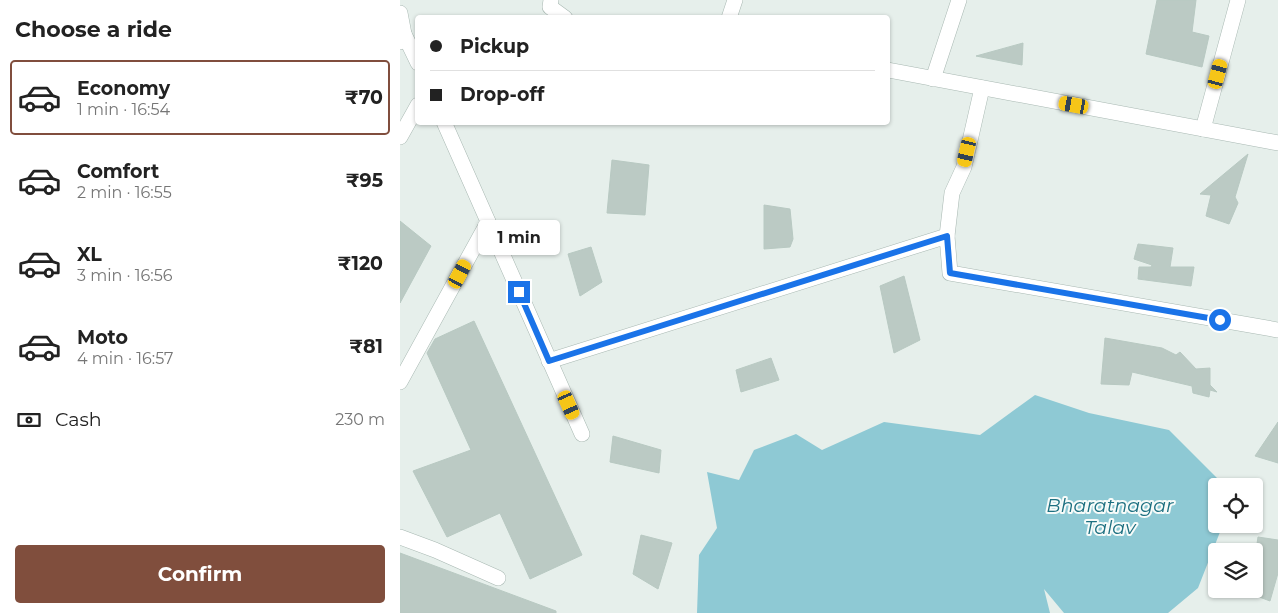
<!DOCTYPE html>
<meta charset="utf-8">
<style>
:root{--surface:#fff;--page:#f2f2f2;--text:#222;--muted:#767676;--line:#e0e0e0;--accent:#804e3d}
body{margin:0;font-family:Montserrat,sans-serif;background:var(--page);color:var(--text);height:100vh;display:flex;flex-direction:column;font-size:19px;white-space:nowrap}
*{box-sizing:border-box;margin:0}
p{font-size:16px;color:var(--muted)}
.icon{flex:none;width:28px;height:28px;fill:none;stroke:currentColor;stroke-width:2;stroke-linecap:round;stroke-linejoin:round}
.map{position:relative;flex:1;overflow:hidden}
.side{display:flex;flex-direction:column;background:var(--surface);width:400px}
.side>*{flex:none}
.hud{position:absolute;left:15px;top:15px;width:475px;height:110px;border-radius:5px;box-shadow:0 1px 4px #0004;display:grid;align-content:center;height:110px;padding:0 15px;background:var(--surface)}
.tools{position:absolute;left:808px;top:478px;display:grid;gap:10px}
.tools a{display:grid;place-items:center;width:55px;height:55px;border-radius:5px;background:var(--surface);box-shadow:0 1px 4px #0004;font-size:25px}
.end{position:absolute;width:22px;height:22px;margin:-11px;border:6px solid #1a73e8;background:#fff;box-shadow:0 0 0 2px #fff}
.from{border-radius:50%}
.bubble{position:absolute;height:35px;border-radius:5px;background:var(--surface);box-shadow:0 1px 4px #0004;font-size:16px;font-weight:700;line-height:35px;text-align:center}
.car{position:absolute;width:15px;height:30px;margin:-15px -8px;border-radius:6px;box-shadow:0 0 4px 1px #0007;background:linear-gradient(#f5c518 24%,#345 0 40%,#f5c518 0 76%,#345 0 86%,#f5c518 0)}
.hud b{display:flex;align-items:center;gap:18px;height:48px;font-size:19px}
.hud b+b{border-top:1px solid var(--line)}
.hud i{width:12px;height:12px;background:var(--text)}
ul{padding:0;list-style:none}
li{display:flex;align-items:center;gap:15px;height:75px;margin:0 10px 8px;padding:0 5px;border:2px solid transparent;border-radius:5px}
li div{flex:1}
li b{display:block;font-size:19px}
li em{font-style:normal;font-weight:700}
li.active{border-color:var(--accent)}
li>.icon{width:45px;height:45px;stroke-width:1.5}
h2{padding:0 15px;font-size:22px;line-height:60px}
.pay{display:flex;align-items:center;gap:12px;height:55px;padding:0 15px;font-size:19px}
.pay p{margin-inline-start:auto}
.action{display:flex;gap:10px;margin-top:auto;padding:10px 15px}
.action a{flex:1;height:58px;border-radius:5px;background:var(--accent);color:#fff;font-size:20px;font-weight:700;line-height:58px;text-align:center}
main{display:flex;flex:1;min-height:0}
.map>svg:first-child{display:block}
.water{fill:#8ec9d4}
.building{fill:#bbcac4;stroke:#b8c9c2}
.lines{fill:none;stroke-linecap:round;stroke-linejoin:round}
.minor-casing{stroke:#a8b8b2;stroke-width:16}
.minor{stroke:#fff;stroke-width:15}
.route{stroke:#1a73e8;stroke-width:6}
.labels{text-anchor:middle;stroke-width:4;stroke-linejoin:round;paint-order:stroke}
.water-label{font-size:19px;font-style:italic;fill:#1c6f80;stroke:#f7fbf9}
</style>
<main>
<section class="side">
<h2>Choose a ride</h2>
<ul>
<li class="active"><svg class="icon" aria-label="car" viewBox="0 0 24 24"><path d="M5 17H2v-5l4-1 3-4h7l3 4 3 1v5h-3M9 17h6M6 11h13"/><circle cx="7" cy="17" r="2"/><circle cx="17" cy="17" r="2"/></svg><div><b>Economy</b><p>1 min · 16:54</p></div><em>₹70</em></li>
<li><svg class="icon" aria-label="car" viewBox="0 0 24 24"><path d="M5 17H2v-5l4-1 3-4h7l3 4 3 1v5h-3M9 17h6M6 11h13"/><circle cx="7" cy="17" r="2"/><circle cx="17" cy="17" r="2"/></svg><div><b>Comfort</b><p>2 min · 16:55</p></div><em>₹95</em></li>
<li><svg class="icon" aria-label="car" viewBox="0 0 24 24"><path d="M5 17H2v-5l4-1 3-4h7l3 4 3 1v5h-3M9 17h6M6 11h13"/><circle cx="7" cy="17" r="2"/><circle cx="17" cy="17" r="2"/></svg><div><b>XL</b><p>3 min · 16:56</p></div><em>₹120</em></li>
<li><svg class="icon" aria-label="car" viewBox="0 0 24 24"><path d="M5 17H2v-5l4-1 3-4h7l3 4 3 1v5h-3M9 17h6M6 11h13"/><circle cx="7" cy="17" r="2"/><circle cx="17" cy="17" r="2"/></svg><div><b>Moto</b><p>4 min · 16:57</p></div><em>₹81</em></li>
</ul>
<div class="pay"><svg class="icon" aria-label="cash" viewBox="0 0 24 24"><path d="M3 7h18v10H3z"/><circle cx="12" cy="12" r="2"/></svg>Cash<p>230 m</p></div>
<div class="action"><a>Confirm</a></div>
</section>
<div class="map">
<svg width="878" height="613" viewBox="0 0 878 613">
<rect width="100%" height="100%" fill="#e6efeb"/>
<!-- water -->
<path class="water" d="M635 395 689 413 769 430 821 482V486H816V524H820V532L798 588 768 613H664L644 589 650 613H297L299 555 317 528 307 472 339 480 354 450 396 434 422 450 484 422 580 435Z"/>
<!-- building -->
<g class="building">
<path d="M757 0H796L792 32 809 36 802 67 746 54Z"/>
<path d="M623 43 622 65 576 56Z"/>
<path d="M848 154 835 197 838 203 829 224 806 216 811 195 800 194Z"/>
<path d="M212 160 249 165 245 215 207 213Z"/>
<path d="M364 205 390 209 393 239 390 247 364 249Z"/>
<path d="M0 221 31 246 0 303Z"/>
<path d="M738 244 773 248 770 267H794L791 286 738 279 739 267H751L752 265 734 259Z"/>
<path d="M191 247 202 282 180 296 168 254Z"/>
<path d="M504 276 520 340 494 353 480 286Z"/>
<path d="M74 321 182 555 130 579 100 513 47 537 13 471 71 450 27 353 35 339Z"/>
<path d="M705 338 762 348 776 355 780 352 796 369 810 368V385L817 392 810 390 809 397 793 393 792 386 732 372 729 385 701 384Z"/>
<path d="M371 358 379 380 341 392 336 370Z"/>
<path d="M878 422V463L855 456Z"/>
<path d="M213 436 261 450 259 473 210 462Z"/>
<path d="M241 535 272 543 258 589 233 574Z"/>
<path d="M858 537 878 540V573L870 601 854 595V564Z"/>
<path d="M0 553 156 611V613H0Z"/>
</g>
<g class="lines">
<defs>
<g id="minor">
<path d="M151 0 150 7 165 18"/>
<path d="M0 13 4 34 0 42"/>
<path d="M329 18 335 0"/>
<path d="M4 34 18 63"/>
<path d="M488 70 878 143"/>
<path d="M533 79 559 0"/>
<path d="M44 122 182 434"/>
<path d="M803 129 838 0"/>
<path d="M0 137 18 105"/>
<path d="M547 236 552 193 564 167 582 88"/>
<path d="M149 361 547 236 550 273 878 330"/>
<path d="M0 382 88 222"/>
<path d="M0 537 35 550 98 578"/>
</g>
</defs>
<!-- minor casing -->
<use href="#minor" class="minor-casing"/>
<!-- minor -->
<use href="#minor" class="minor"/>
</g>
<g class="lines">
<!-- route -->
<path class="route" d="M119 292 149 361 547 236 550 273 820 320"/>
</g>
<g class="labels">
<!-- water labels -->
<g class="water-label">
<text x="710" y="512">Bharatnagar<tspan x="710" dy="22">Talav</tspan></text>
</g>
</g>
</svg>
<div class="tools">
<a><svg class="icon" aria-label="locate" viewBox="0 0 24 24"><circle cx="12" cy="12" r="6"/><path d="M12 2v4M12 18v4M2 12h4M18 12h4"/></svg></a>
<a><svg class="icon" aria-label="layers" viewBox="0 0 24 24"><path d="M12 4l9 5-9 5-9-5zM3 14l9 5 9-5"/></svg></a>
</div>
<i class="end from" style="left:820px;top:320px"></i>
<i class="end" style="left:119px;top:292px"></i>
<div class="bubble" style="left:78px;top:220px;width:82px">1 min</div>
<i class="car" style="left:818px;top:74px;rotate:15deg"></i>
<i class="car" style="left:674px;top:105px;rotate:280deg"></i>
<i class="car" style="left:567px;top:152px;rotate:193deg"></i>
<i class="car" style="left:60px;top:274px;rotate:28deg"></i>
<i class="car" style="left:169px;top:405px;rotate:156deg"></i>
<div class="hud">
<b><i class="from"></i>Pickup</b>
<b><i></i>Drop-off</b>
</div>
</div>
</main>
